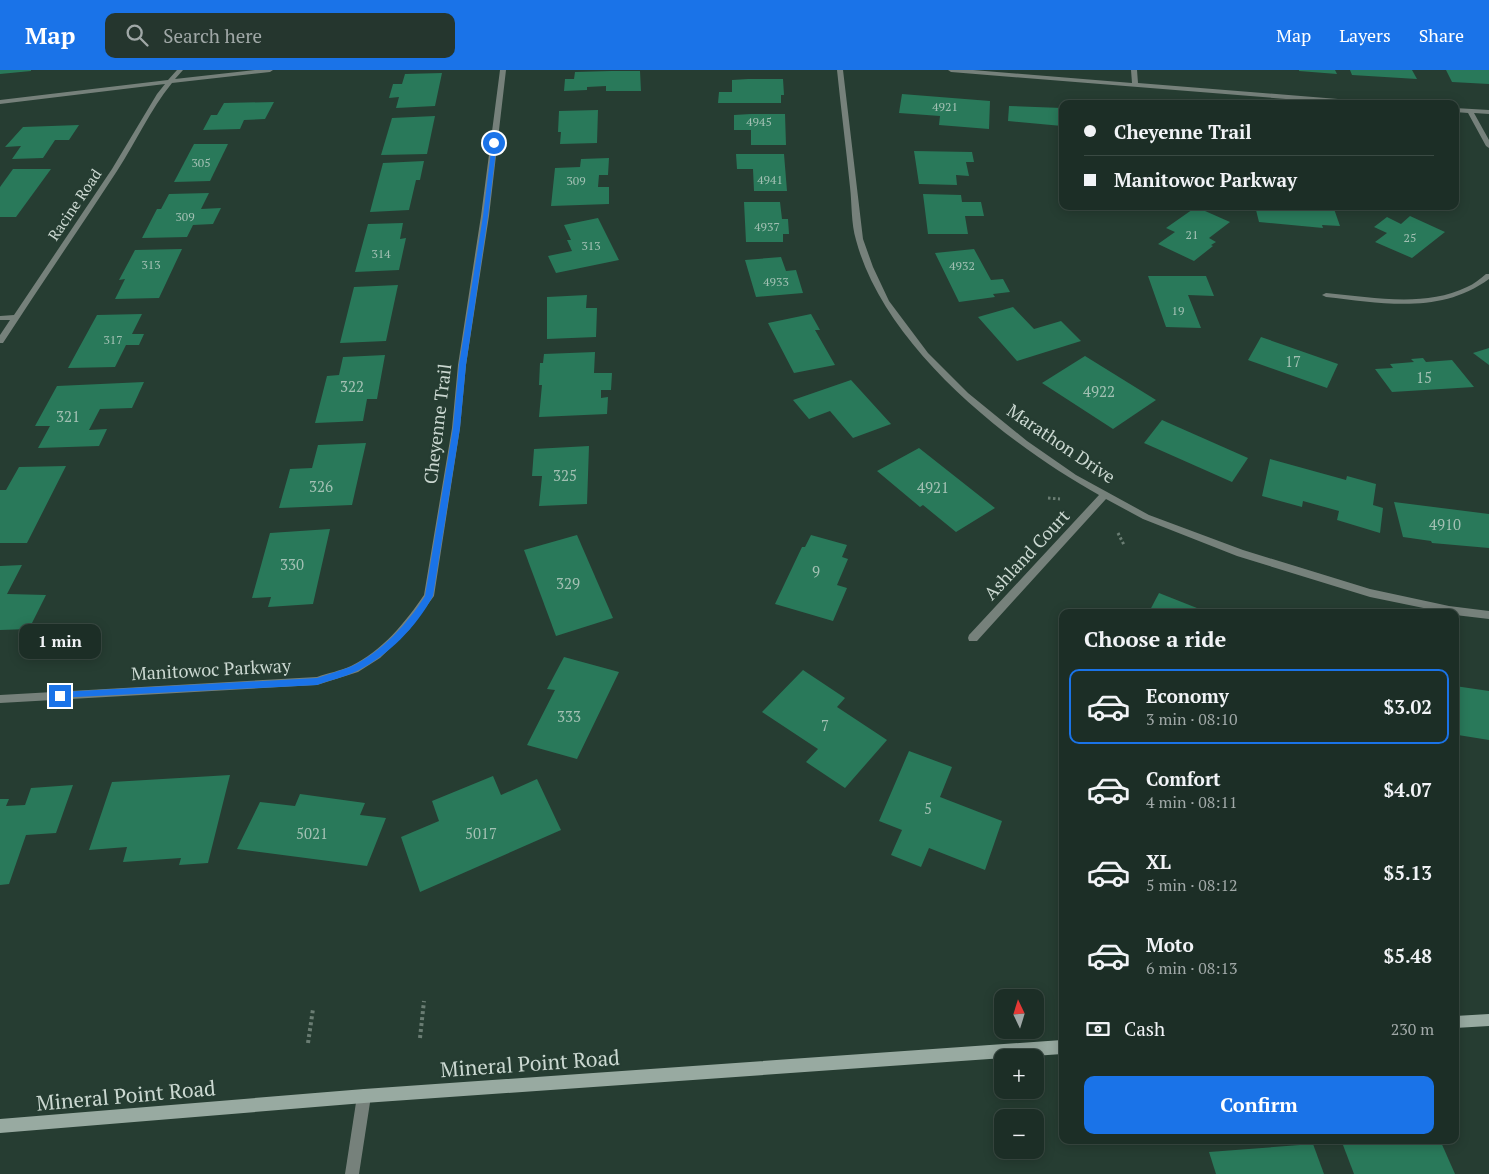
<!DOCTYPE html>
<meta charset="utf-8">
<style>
:root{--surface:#1c2e26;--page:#25362e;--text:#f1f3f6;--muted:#a0a8a7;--line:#3a4a43;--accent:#1a73e8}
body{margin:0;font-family:"PT Serif",serif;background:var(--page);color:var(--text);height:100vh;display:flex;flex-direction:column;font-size:19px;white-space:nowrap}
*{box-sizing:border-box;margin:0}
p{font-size:16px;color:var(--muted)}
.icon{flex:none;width:28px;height:28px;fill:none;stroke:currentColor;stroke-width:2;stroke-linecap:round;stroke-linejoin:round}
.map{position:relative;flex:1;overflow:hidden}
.panel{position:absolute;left:1059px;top:539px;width:400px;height:535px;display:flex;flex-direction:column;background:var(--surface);border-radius:10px;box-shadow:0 2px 12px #0003,0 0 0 1px var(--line)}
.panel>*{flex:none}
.banner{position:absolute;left:1059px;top:30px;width:400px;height:110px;border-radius:10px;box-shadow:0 2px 12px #0003,0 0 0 1px var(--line);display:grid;align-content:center;height:110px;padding:0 25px;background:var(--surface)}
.needle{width:32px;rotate:356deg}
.controls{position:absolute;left:994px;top:919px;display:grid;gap:10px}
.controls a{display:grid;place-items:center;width:50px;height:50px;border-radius:10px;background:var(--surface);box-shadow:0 2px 12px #0003,0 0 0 1px var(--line);font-size:25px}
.end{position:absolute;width:22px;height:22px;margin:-11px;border:6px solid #1a73e8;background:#fff;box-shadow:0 0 0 2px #fff}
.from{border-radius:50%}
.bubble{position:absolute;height:35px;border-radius:10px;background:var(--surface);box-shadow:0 2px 12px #0003,0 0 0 1px var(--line);font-size:16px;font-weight:600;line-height:35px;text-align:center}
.banner b{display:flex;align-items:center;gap:18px;height:48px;font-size:19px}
.banner b+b{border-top:1px solid var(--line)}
.banner i{width:12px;height:12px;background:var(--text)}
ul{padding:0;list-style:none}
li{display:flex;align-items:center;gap:15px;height:75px;margin:0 10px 8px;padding:0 15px;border:2px solid transparent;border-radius:10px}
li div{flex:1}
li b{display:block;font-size:19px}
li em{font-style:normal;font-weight:600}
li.active{border-color:var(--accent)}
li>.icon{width:45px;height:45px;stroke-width:1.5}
h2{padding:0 25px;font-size:22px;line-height:60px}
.pay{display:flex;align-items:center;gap:12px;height:55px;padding:0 25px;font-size:19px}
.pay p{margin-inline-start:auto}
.primary-button{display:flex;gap:10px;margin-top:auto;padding:10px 25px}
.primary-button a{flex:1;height:58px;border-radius:10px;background:var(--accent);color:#fff;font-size:20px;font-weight:600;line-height:58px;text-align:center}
header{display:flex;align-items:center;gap:30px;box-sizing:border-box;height:70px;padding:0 25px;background:var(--accent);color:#fff}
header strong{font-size:24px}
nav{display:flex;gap:28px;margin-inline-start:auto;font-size:18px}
.search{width:350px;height:45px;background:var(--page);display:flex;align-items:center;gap:12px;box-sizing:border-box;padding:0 18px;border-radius:10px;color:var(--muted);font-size:19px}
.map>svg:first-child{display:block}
.building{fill:#29795a}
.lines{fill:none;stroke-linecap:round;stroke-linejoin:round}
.path-far1{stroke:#6a7d73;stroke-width:3;stroke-dasharray:2.5 2.5;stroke-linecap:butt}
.path{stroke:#6a7d73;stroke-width:4;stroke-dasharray:3 3;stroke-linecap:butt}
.street{fill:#76817b;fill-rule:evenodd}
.secondary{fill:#98aaa1;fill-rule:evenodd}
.route{fill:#1a73e8}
.labels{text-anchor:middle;stroke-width:4.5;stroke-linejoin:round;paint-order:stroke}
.far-number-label{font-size:12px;fill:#a2c0b3}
.far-street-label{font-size:15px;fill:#cbd8d1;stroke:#263d32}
.number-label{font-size:15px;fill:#a2c0b3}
.street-label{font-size:18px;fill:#cbd8d1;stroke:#263d32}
.near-street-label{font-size:21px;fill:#cbd8d1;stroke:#263d32}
</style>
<header>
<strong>Map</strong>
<div class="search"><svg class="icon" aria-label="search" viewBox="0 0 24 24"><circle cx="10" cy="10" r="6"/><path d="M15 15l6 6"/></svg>Search here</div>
<nav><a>Map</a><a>Layers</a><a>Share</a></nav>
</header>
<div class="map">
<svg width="1489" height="1104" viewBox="0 0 1489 1104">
<rect width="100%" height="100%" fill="#263d32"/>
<!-- building -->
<g class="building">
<path d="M0 0H31V1L0 4Z"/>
<path d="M1299 0H1335L1337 4 1299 1Z"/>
<path d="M1350 0H1412L1417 9 1352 5Z"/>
<path d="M1446 0H1489V14L1452 12Z"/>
<path d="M611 1H640L641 21H606V16L587 17V20L564 21 565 9H574L575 2Z"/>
<path d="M442 3 435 36 396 38 399 27 389 28 393 14H402L405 4Z"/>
<path d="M748 9H783L784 25H781V33H718L719 22H732V10Z"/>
<path d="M902 24 990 31 989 59 939 55 940 46 899 43Z"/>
<path d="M274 32 265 49 244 50 240 59 203 60 211 45H217L224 33Z"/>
<path d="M1009 36 1062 38V56L1008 51Z"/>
<path d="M598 40 597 73 560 74 561 62H558L559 41Z"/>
<path d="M751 44H785L786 75H751V60H734V45Z"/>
<path d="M435 46 427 84 381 85 392 48Z"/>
<path d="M79 55 69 70H55L43 88 12 89 21 76 5 77 23 57Z"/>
<path d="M194 74H228L210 111 174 112Z"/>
<path d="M914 81 972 82 974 92H966L969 106 956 105 957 115 919 114Z"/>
<path d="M736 84H784L787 121H754L753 99H737Z"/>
<path d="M609 88 608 105H599L598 117H609V134L551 136 555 98 580 97 581 89Z"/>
<path d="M424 91 420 110H416L409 140 370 142 383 93Z"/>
<path d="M13 99H51L16 147H0V117Z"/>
<path d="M209 123 201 139 221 138 213 154 193 155 187 167 142 168 157 139H161L169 124Z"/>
<path d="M923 124 961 125 962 132H981L984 146H965L968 164H928Z"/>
<path d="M744 132H780L782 149H788L789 164H783V172H746Z"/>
<path d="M1255 136H1333L1340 156 1322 155 1323 158 1259 152Z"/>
<path d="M1196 137 1230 152 1209 168 1216 172 1211 175 1213 176 1194 191 1158 174 1175 162 1166 158Z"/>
<path d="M1410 146 1445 162 1412 188 1375 172 1387 163 1374 157 1387 147 1401 154Z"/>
<path d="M598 148 619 190 556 203 548 186 572 181 567 170H571L564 155Z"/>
<path d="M403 153 400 169 406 168 399 200 355 202 368 154Z"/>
<path d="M182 179 159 228 115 229 125 209 119 210 135 180Z"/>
<path d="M974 179 991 210 1003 209 1010 222 993 224 995 227 959 232 935 183Z"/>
<path d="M781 187 786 201 796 200 803 223 756 227 745 190Z"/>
<path d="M1148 206H1206L1214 226 1188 225 1201 258 1166 257Z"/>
<path d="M398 215 386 271 340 273 354 217Z"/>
<path d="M587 225 586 238H597L596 267 547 269V227Z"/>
<path d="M1013 237 1034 259 1061 251 1081 271 1017 291 978 247Z"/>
<path d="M142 244 132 264H144L139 275H126L115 297 68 298 97 245Z"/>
<path d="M811 244 820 260H815L835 295 794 303 768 253Z"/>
<path d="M1261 267 1338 294 1327 318 1248 290Z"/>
<path d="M1489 278V295L1473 283Z"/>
<path d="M595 282 594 303H612L611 320H601V328L608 327 607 344 539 347 542 315H539L540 293H543L544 284Z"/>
<path d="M385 285 377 329H367L363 351 315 353 327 306 339 305 343 287Z"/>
<path d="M1085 286 1156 330 1113 359 1042 313Z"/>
<path d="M1423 288 1426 292 1452 290 1474 317 1392 322 1375 299 1393 298 1390 294 1414 292 1411 289Z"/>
<path d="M851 310 891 354 853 368 830 341 809 349 793 330Z"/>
<path d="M144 312 132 338 100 339 89 360 107 359 99 376 38 378 50 356H35L57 316Z"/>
<path d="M1162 350 1248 388 1232 412 1144 373Z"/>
<path d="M366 373 352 435 279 438 290 399 312 398 318 375Z"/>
<path d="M589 376 587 434 539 436 542 406H532L534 379Z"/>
<path d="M919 378 995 438 956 462 923 435 920 437 877 401Z"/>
<path d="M1270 389 1346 410 1347 406 1376 414 1373 435 1383 438 1380 463 1337 450 1339 441 1303 431 1302 437 1262 426Z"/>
<path d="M66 396 27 473H0V420H6L19 397Z"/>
<path d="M1394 432 1489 444V478L1432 473 1431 471 1403 467Z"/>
<path d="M330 459 313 534 268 537 271 527 252 528 270 463Z"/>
<path d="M577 465 613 548 556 566 524 480Z"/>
<path d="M811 465 847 475 842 487 848 489 837 515 847 518 833 551 775 534 802 477H805Z"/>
<path d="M22 495 7 524 46 525 29 559 0 560V496Z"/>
<path d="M1159 523 1207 542H1149Z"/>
<path d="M564 587 619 602 577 689 527 675 555 620 547 619Z"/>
<path d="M803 600 845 628 837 637 887 670 845 718 806 692 818 679 762 642Z"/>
<path d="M1455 616 1489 621V670L1458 665 1455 654Z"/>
<path d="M909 681 952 697 940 727 1002 751 985 800 929 778 921 797 891 785 902 760 879 751Z"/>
<path d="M230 705 208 793 179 795 181 788 123 792 127 777 89 780 112 712Z"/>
<path d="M493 706 501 725 537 709 561 760 420 822 401 767 439 751 432 731Z"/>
<path d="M73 715 56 763 26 765 9 814 0 815V729H9L6 736 25 735 31 718Z"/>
<path d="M300 724 365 733 360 745 386 748 367 796 237 779 260 732 295 736Z"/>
<path d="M1410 1070H1440L1455 1104H1354L1343 1075Z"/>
<path d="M1313 1074 1324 1104H1216L1209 1082Z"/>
</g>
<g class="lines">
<!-- path-far1 -->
<g class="path-far1">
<path d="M1048 428 1060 429"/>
<path d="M1118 463 1124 475"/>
</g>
<!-- path -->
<g class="path">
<path d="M420 968 424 931"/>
<path d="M308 973 313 939"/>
</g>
<!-- street -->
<g class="street">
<path d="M177 0H183L175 9 255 0H273L270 2 172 13C150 40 136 72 117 101 79 159 40 216 3 273H0V265L10 250H0V246L14 245 112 99 157 24 165 14 0 34V30L168 10Z"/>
<path d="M500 0H506L489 146 466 295 460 358 434 526 409 560 380 588 358 602 317 615 0 633V625L317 607C328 603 340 601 351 596 382 581 405 553 424 525L452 358 458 295 481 146Z"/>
<path d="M837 0H843L863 169 873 197 889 231 928 283 968 323 1027 371 1076 405 1149 445 1243 480 1370 519 1449 536 1489 541V549L1455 545V542H1443L1370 527 1237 486 1143 449 1106 429 977 571H969L968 568 969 565 1099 425C1007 374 884 276 856 170 851 153 852 134 850 117 846 78 841 39 837 0Z"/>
<path d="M948 0H973L1132 13 1131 0H1137L1138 13 1375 32 1378 34H1349L951 2Z"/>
<path d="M1455 38 1489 40V44L1474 43 1489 70V78L1486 76 1468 43 1455 42Z"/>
<path d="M1486 204H1489V209C1440 245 1382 233 1326 227L1322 225 1326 223C1372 227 1423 238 1467 217 1474 214 1480 209 1486 204Z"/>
<path d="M364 1019 369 1021 371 1026 359 1104H345L357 1026 359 1021Z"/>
</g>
<!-- secondary -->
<g class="secondary">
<path d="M1489 944V956L1455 958V946Z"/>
<path d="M1062 970V984L364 1033 0 1063V1049L364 1019Z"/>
</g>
</g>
<!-- route -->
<path class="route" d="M494 71 497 73 488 146 466 295 460 358 433 526C417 556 388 586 357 601 345 607 330 610 317 615L56 628V623L60 622 317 608C328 604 340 601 350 597 381 583 408 553 425 526L453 358 459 295 483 146 492 73Z"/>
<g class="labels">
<!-- far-number labels -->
<g class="far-number-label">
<text x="945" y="41">4921</text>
<text x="759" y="56">4945</text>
<text x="201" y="97">305</text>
<text x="770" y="114">4941</text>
<text x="576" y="115">309</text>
<text x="185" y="151">309</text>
<text x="767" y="161">4937</text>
<text x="1192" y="169">21</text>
<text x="1410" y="172">25</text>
<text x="591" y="180">313</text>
<text x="381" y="188">314</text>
<text x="151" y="199">313</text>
<text x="962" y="200">4932</text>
<text x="776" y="216">4933</text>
<text x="1178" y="245">19</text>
<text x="113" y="274">317</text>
</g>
<!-- far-street labels -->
<g class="far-street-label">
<text transform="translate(75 135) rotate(-56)" y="5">Racine Road</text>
</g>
<!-- number labels -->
<g class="number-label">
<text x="1293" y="297">17</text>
<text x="1424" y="313">15</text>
<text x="352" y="322">322</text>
<text x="1099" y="327">4922</text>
<text x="68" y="352">321</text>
<text x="565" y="411">325</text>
<text x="321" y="422">326</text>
<text x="933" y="423">4921</text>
<text x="1445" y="460">4910</text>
<text x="292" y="500">330</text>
<text x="816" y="507">9</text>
<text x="568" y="519">329</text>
<text x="569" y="652">333</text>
<text x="825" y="661">7</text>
<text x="928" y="744">5</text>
<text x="312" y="769">5021</text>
<text x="481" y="769">5017</text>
</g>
<!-- street labels -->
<g class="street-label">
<text transform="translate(438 354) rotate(-83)" y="6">Cheyenne Trail</text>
<text transform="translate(1061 374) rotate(34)" y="6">Marathon Drive</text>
<text transform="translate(1027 485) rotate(-47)" y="6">Ashland Court</text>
<text transform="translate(211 600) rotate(-3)" y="6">Manitowoc Parkway</text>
</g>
<!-- near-street labels -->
<g class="near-street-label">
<text transform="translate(530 994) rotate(-4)" y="7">Mineral Point Road</text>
<text transform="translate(126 1026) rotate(-5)" y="7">Mineral Point Road</text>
</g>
</g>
</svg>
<div class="controls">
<a><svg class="needle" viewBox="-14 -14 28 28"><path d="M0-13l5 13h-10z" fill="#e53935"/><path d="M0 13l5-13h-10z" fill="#a0a8a7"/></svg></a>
<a>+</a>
<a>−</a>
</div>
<i class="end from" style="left:494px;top:73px"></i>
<i class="end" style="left:60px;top:626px"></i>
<div class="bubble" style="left:19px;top:554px;width:82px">1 min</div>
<div class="banner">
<b><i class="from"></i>Cheyenne Trail</b>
<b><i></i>Manitowoc Parkway</b>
</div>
<section class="panel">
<h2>Choose a ride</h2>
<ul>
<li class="active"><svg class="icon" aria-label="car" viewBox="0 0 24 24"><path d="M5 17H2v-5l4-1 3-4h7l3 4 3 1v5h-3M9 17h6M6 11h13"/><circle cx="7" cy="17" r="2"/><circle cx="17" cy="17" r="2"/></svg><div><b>Economy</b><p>3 min · 08:10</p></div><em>$3.02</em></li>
<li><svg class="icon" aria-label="car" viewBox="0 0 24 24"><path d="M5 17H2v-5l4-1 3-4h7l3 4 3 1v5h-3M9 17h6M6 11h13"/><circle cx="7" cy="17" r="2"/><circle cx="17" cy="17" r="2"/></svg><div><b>Comfort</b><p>4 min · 08:11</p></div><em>$4.07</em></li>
<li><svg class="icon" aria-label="car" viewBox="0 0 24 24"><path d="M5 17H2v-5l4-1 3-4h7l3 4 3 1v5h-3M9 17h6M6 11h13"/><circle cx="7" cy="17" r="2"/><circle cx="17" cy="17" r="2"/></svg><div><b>XL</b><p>5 min · 08:12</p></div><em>$5.13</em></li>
<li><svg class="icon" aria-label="car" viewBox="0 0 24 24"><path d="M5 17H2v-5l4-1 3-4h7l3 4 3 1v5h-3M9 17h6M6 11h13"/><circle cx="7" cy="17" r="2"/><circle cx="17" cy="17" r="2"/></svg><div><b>Moto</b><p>6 min · 08:13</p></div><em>$5.48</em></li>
</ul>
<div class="pay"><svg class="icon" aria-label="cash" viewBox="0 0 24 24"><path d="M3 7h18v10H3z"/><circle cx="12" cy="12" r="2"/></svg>Cash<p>230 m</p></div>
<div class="primary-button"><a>Confirm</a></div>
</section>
</div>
